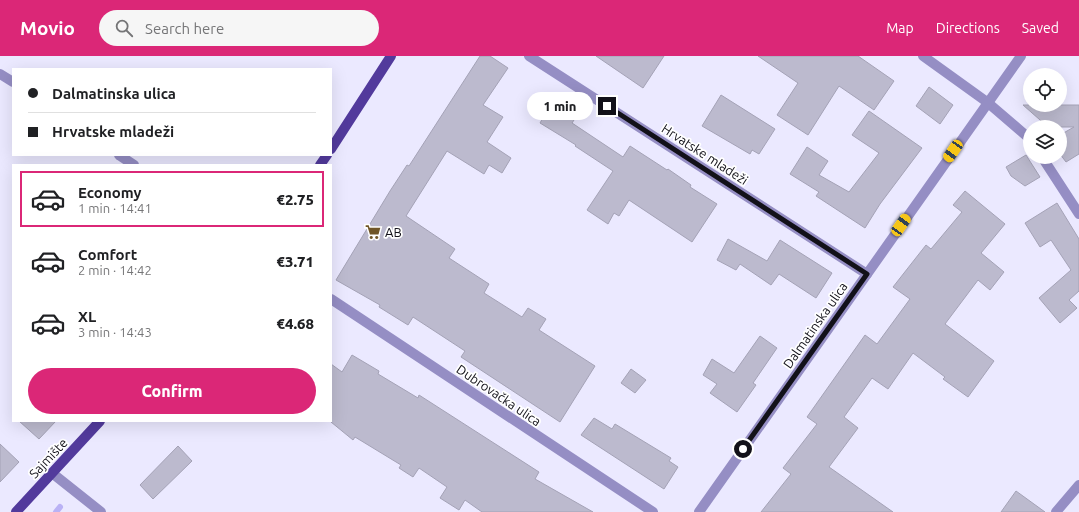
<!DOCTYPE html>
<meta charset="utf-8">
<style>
:root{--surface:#fff;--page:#f6f6f6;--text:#202124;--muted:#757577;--line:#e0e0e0;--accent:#db2777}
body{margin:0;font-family:Ubuntu,sans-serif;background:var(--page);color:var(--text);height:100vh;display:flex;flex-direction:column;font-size:15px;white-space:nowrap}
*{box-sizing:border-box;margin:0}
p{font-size:13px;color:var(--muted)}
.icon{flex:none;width:22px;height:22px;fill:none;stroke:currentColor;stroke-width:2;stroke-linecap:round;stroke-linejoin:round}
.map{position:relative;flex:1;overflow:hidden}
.details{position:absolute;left:12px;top:108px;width:320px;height:258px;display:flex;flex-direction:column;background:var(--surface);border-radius:0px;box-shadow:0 4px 16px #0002}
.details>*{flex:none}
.hud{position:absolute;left:12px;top:12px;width:320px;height:88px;border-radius:0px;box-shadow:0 4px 16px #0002;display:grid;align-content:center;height:88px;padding:0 16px;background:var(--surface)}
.buttons{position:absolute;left:1023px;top:12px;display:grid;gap:8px}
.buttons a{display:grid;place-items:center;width:44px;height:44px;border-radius:50%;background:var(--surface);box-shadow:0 4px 16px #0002;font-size:20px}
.end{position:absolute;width:18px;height:18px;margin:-9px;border:5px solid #121119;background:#fff;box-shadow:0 0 0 2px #fff}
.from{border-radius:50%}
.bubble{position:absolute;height:28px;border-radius:14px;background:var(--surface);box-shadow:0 4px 16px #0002;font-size:13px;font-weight:800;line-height:28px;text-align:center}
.car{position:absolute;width:12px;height:24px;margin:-12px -6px;border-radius:5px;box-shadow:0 0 3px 1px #0007;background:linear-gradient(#f5c518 24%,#345 0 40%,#f5c518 0 76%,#345 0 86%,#f5c518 0)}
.hud b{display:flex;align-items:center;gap:14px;height:38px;font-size:15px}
.hud b+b{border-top:1px solid var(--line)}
.hud i{width:10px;height:10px;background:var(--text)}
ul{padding:7px 0 0;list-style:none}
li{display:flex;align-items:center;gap:12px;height:56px;margin:0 8px 6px;padding:0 8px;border:2px solid transparent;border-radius:0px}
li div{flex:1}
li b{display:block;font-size:15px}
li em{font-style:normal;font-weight:800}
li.selected{border-color:var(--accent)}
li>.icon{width:36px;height:36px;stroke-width:1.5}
.cta{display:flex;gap:8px;margin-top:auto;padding:8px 16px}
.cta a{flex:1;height:46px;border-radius:24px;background:var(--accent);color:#fff;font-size:16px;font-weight:800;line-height:46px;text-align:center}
header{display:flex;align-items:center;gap:24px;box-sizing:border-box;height:56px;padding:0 20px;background:var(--accent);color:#fff}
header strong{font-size:19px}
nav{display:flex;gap:22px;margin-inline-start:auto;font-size:14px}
.search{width:280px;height:36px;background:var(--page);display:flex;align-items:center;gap:10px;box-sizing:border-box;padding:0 14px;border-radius:22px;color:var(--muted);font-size:15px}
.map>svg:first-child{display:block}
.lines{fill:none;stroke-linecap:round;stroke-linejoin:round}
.stream{stroke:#bab2f5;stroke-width:6}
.building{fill:#bcbace;stroke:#a4a2b6}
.minor{stroke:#958ec4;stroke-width:10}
.primary{stroke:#523a9c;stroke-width:10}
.route{stroke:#121119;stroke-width:5}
.labels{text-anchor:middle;stroke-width:3.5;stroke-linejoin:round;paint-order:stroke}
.street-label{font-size:13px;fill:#121119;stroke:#fff}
.poi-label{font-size:13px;fill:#121119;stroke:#fff;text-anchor:start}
</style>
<header>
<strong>Movio</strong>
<div class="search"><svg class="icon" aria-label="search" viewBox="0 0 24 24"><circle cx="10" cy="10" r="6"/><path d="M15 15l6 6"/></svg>Search here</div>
<nav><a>Map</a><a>Directions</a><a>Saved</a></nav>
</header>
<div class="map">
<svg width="1079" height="456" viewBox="0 0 1079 456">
<rect width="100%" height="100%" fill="#ebe9ff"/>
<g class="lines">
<!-- stream -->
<path class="stream" d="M56 456 60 451"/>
</g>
<!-- building -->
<g class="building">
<path d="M480 0H490L508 12 483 49 503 61 487 86 511 102 502 117 489 109 484 118 447 95 406 160 455 193 449 202 489 228 484 237 522 261 528 252 546 263 539 274 595 310 560 366 461 301 465 295 413 261 408 269 379 251 380 249 336 224 390 135 407 109 409 110Z"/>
<path d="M596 0H664L643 32Z"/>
<path d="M758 0H858L894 25 874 54 839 30 808 79 777 59 798 27Z"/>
<path d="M929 31 953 49 940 68 916 50Z"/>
<path d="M721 39 775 73 759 98 752 94 750 98 702 70Z"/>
<path d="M552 46 576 61 572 67 623 101 630 90 667 114 668 113 691 129 690 131 717 148 692 186 629 144 619 160 614 157 608 168 587 154 613 115 575 90 576 89 540 67Z"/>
<path d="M1023 49H1079V98L1066 106 1060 98V79L1074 71H1048Z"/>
<path d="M869 55 922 92 880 148 865 172 816 140 819 136 790 118 807 91 828 105 819 119 849 136 879 97 852 79Z"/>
<path d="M1026 99 1040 121 1025 130 1011 120 1006 111Z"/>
<path d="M965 135 1005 168 981 197 1004 216 990 234 978 224 945 268 994 305 968 341 943 323 945 321 913 297 888 333 872 322 844 361 858 372 829 411 893 456H761L791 418 783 412 817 368 807 361 865 279 877 288 910 243 893 231 926 189 931 193 962 156 953 149Z"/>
<path d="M1057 147 1079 183V235L1069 244 1077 252 1060 267 1039 242 1071 214 1051 184 1040 191 1025 167Z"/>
<path d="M728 183 767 205 780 184 832 217 816 242 779 218 771 229 740 208 736 214 717 204Z"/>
<path d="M760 280 777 292 753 327 756 329 737 356 710 337 717 328 703 319 712 303 734 317Z"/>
<path d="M352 299 379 315 378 318 418 342 419 339 539 416 535 423 593 456H482L465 444 459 454 440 442 447 431 419 412 413 421 399 412 401 409 355 381 353 384 331 366V308L342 316Z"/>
<path d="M631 313 646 324 635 337 621 327Z"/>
<path d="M594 362 612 373 615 368 671 402 669 405 678 411 664 433 581 379Z"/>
<path d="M19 365H56L39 383Z"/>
<path d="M0 388 19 406 0 426Z"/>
<path d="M178 390 192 405 153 443 140 429Z"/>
<path d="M1016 435 1045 456H1001Z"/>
</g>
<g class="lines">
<!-- minor -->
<g class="minor">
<path d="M529 0 867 218"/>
<path d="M923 0 987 46 1030 83"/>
<path d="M0 18 13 26"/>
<path d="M119 99 134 109"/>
<path d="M1042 101 1079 158"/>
<path d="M331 243 653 456"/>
<path d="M52 417 101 456"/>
<path d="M699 456 1021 0"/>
<path d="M1056 456 1079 429"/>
</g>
<!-- primary -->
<g class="primary">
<path d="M331 93 391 0"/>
<path d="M320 109 327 99"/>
<path d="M16 456 100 365"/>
</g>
</g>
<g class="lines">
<!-- route -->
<path class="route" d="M607 50 867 218 743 393"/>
</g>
<!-- icons -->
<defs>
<symbol id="supermarket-bare" viewBox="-9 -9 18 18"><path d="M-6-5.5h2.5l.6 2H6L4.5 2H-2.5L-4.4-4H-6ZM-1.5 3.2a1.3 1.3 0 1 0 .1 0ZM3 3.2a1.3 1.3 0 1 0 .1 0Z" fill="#6f5527" stroke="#fff" stroke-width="2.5" paint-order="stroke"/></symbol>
</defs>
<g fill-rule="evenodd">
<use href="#supermarket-bare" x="362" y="165" width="22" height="22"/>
</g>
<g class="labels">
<!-- street labels -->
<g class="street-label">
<text transform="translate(705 98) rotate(33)" y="5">Hrvatske mladeži</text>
<text transform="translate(815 269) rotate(-55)" y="5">Dalmatinska ulica</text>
<text transform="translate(499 339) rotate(34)" y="5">Dubrovačka ulica</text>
<text transform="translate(48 402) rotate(-47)" y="5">Sajmište</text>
</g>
<!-- poi labels -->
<g class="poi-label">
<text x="385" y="181">AB</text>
</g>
</g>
</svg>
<div class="buttons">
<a><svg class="icon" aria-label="locate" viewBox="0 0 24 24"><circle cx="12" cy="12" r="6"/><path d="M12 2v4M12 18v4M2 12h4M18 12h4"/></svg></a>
<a><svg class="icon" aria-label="layers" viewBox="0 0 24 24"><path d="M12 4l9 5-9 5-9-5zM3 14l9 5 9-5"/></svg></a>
</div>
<i class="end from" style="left:743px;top:393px"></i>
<i class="end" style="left:607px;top:50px"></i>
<div class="bubble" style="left:527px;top:36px;width:66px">1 min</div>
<i class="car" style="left:953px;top:95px;rotate:215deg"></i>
<i class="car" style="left:901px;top:169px;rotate:35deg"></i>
<div class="hud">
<b><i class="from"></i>Dalmatinska ulica</b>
<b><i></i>Hrvatske mladeži</b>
</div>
<section class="details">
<ul>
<li class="selected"><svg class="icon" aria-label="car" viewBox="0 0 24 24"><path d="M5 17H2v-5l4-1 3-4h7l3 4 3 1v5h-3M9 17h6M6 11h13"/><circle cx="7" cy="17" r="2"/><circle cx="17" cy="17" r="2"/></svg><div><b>Economy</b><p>1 min · 14:41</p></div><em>€2.75</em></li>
<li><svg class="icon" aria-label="car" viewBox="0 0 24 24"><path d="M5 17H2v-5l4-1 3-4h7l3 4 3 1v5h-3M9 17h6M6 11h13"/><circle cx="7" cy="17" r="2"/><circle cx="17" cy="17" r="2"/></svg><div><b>Comfort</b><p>2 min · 14:42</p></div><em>€3.71</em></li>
<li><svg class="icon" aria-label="car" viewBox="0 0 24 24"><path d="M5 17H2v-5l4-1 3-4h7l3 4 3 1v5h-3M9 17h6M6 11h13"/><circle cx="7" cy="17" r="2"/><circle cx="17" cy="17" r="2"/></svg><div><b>XL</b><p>3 min · 14:43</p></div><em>€4.68</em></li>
</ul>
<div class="cta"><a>Confirm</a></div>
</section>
</div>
